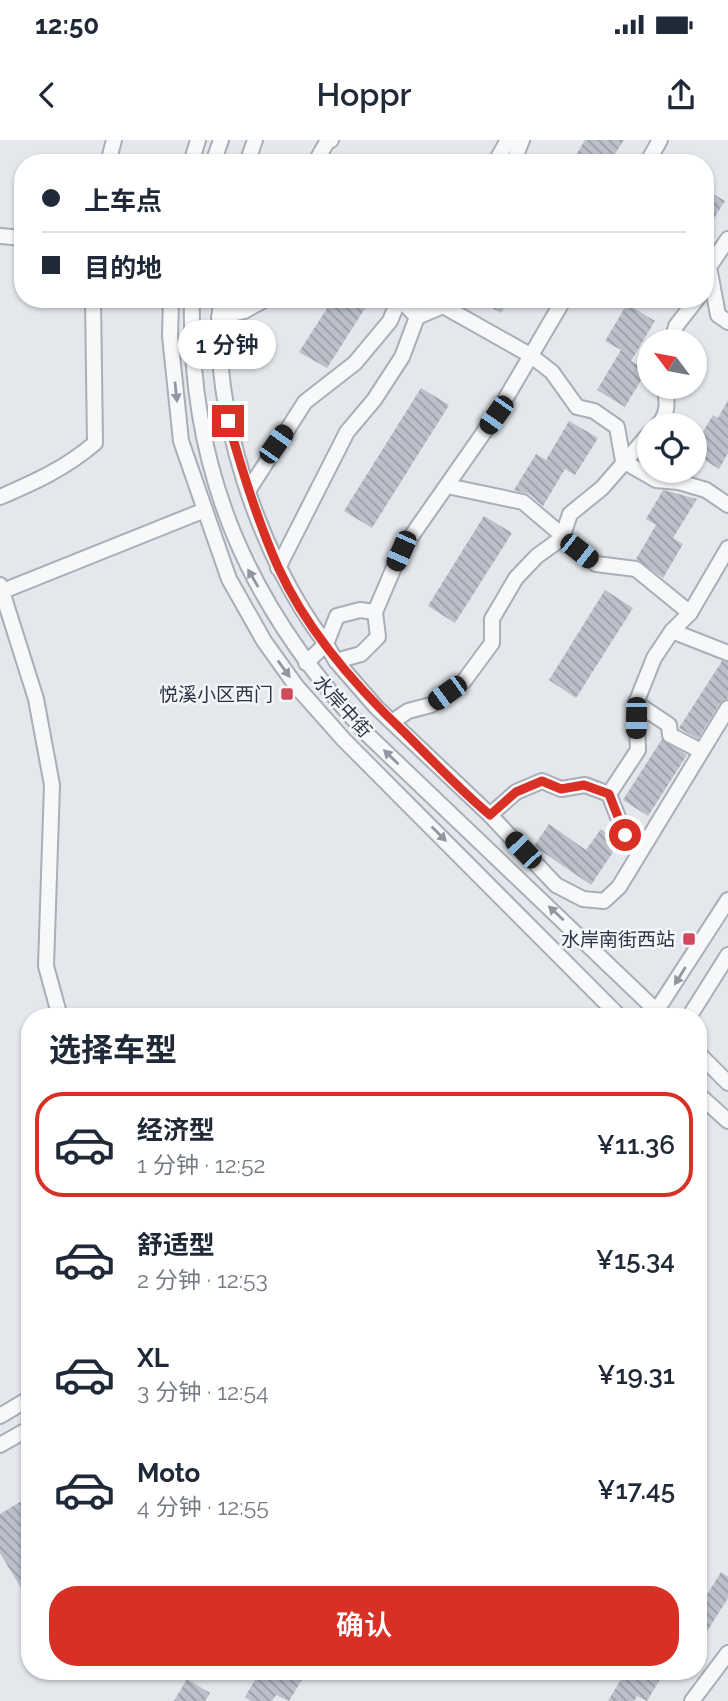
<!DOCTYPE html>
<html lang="zh">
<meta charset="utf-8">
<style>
:root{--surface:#fff;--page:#f2f2f3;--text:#1f2937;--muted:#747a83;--line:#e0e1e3;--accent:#d93025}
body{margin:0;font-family:Raleway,"Noto Sans SC",sans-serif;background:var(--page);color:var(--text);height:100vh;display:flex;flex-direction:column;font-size:26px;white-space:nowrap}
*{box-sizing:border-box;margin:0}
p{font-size:23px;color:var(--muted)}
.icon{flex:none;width:38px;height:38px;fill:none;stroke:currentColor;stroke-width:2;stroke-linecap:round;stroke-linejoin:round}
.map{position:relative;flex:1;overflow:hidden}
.side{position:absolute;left:21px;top:868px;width:686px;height:672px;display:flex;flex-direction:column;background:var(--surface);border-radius:28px;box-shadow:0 2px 5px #0004}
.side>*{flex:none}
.banner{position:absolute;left:14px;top:14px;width:700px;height:154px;border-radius:28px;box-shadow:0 2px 5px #0004;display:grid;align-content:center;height:154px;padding:0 28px;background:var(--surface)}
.needle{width:46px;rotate:302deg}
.fabs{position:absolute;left:637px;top:189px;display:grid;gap:14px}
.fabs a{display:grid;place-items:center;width:70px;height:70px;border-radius:50%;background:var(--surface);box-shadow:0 2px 5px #0004;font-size:35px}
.end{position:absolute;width:32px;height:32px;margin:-16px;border:9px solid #d93025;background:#fff;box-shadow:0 0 0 4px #fff}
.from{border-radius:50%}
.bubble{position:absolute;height:49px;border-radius:24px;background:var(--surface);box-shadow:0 2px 5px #0004;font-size:23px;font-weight:600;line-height:49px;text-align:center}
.car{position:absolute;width:21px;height:42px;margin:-21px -10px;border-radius:9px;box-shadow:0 0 5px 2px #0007;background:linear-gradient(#222 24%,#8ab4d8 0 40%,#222 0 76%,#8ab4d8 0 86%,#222 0)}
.banner b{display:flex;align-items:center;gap:24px;height:66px;font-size:26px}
.banner b+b{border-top:2px solid var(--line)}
.banner i{width:18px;height:18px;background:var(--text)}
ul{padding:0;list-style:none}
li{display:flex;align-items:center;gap:21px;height:105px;margin:0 14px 10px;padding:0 14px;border:4px solid transparent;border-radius:28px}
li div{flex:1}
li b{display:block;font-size:26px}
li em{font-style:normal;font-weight:600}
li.on{border-color:var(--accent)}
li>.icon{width:63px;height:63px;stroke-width:1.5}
h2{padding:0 28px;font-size:32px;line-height:84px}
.action{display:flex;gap:14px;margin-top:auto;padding:14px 28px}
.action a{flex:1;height:80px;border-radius:28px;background:var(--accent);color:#fff;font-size:28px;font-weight:600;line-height:80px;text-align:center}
.status{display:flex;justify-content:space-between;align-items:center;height:49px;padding:0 35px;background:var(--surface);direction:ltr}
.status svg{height:19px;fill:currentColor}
header{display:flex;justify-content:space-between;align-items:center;height:91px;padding:0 28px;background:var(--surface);font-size:32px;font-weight:600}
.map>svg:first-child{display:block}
.building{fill:url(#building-back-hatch)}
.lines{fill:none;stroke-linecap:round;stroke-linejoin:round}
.minor-casing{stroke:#a9aeb7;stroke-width:18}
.minor{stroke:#f7f8fa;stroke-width:14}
.oneway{fill:#9196a0}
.route{stroke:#d93025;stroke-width:9}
.poi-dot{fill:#d1495b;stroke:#f4f6f9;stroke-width:2.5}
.labels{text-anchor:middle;stroke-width:5;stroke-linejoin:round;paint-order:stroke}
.poi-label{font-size:19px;fill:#2b3445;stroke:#f4f6f9;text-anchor:end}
.street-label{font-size:19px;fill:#2b3445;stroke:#f4f6f9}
</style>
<div class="status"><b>12:50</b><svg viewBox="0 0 49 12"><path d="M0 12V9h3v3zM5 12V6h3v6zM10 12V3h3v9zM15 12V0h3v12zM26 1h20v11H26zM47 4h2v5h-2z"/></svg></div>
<header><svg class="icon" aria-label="back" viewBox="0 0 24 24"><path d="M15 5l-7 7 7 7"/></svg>Hoppr<svg class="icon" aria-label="share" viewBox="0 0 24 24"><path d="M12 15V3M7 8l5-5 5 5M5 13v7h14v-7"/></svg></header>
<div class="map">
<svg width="728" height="1561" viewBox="0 0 728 1561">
<defs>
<pattern id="building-back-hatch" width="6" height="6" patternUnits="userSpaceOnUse" patternTransform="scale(1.75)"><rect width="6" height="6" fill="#bbc0ca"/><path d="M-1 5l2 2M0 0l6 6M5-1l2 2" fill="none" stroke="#989da6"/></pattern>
</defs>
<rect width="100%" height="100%" fill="#e4e7ec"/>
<!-- building -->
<g class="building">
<path d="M585 0H624L609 23H571Z"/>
<path d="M705 49 725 61 705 93Z"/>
<path d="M333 159H371L327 228 299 212Z"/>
<path d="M477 159H509L501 173Z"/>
<path d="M627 164 655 181 631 221 647 230 625 267 597 250 621 210 605 201Z"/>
<path d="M421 248 449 265 372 388 344 371Z"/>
<path d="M728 260V313L719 329 695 314V305L713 275 718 278Z"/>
<path d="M569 281 598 298 575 335 565 329 543 366 529 354 514 350 536 314 546 320Z"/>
<path d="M663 350 697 359 673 398 683 404 663 438 636 419 656 385 646 379Z"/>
<path d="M484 376 512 393 455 483 428 466Z"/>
<path d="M605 450 633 468 576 558 549 540Z"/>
<path d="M722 521 728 522V558L720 563 698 599 679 588Z"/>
<path d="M662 599 687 615 648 676 623 660Z"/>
<path d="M549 684 586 710 601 689 619 703 591 745 534 706Z"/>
<path d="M30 1356V1382L25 1385 30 1394V1463L0 1413V1374Z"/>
<path d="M721 1432 728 1437V1458L698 1506V1469Z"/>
<path d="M260 1531H292L303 1538 289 1561 276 1555 272 1561H251L245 1557Z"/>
<path d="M626 1531H653L662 1536 647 1561 637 1556 634 1561H608Z"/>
<path d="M187 1539 210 1553 205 1561H174Z"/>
</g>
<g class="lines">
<defs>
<g id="minor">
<path d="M108 23 114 0"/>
<path d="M191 23 198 0"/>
<path d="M213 23 221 0"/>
<path d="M247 23 255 0"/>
<path d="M315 23 327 2 331 0"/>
<path d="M495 23 508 0"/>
<path d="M513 23 522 0"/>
<path d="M647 23 660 0"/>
<path d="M0 96 23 98"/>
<path d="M728 99 709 127 718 175 728 182"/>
<path d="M171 159 170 196 181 301 229 439 264 501 297 547 344 600 620 877"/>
<path d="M192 159C188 335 251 470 369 596L663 877"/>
<path d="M221 159C209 269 260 418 326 504L337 476 360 470 375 472 401 411 496 275 564 159"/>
<path d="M400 159 417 177 443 166"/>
<path d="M443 159V166L530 215 552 232 577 267 594 271 617 287 623 321 656 340 679 342 706 350 728 365"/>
<path d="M219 177 244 171 266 159"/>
<path d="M672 201 676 186 697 159"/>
<path d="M658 285C669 273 667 262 665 247"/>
<path d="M447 346 523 362 596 424 636 429 690 473"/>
<path d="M248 351 305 262 355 223 390 181 399 159"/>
<path d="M0 357C35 342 66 328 95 303L93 159"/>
<path d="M278 428 347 292 374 260 402 217 417 177"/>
<path d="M0 445 36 559 52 645 46 826 60 877"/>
<path d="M3 451 205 370"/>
<path d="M672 491 728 513"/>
<path d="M336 521 361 514 378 497 375 472"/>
<path d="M306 523 326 504 336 521 376 567 490 675 556 745 583 759 604 761 619 747 728 568"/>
<path d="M636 563 669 585 670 595 701 611"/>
<path d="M392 582 408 571 431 565 464 541 492 503V479L516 438 537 416 562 398 570 374 602 348 649 294"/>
<path d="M609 654 638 610 636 563 654 518 672 491 690 473 728 408"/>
<path d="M490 675 516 652 542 641 561 649 585 645 609 654 625 695 646 702"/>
<path d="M653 876 728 760"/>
<path d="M689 877 728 815"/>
<path d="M698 913 728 943"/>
<path d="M698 954 728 981"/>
<path d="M0 1276 30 1258"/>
<path d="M0 1305 30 1288"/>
<path d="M692 1561 728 1513"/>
</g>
</defs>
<!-- minor casing -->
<use href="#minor" class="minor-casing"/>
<!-- minor -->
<use href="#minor" class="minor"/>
</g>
<!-- one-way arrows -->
<defs><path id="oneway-solid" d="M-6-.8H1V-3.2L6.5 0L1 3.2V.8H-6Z" transform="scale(1.75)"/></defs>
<g class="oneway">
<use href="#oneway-solid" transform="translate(176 252) rotate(84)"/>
<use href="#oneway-solid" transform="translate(253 438) rotate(-120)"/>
<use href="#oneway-solid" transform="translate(284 529) rotate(54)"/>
<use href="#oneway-solid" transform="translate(391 617) rotate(-136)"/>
<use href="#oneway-solid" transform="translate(439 694) rotate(45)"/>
<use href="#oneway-solid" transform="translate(556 773) rotate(-137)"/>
<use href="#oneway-solid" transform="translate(680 836) rotate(122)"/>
</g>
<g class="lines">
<!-- route -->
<path class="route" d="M228 281C242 331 257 380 278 427 307 491 355 546 406 594 434 622 460 650 490 675L516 652 542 641 561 649 584 645 609 654 625 695"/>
</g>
<!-- markers -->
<g class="poi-dot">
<rect x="280" y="547" width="14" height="14" rx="3.5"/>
<rect x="682" y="792" width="14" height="14" rx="3.5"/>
</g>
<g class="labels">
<!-- poi labels -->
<g class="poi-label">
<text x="273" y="561">悦溪小区西门</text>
<text x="675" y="806">水岸南街西站</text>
</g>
<!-- street labels -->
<g class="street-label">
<text transform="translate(343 566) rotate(48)" y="7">水岸中街</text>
</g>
</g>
</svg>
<div class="fabs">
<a><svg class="needle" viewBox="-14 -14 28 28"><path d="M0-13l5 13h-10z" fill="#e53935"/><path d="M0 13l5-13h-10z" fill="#747a83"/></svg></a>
<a><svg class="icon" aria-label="locate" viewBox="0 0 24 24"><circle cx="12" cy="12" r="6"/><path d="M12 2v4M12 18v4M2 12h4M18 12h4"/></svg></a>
</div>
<i class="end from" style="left:625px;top:695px"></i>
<i class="end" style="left:228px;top:281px"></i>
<div class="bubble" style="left:178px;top:180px;width:98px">1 分钟</div>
<i class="car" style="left:496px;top:275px;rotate:215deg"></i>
<i class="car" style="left:276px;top:304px;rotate:35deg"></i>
<i class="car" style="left:401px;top:411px;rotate:204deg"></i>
<i class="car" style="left:579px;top:411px;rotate:128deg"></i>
<i class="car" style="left:447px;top:553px;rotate:234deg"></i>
<i class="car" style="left:636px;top:578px;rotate:181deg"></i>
<i class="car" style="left:523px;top:710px;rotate:316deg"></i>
<div class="banner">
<b><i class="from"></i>上车点</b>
<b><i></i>目的地</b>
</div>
<section class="side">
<h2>选择车型</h2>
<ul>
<li class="on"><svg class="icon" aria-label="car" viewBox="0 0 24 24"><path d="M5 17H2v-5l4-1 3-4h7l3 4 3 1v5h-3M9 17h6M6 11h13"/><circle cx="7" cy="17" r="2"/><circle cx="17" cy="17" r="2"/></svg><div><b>经济型</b><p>1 分钟 · 12:52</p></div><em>¥11.36</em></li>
<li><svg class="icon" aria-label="car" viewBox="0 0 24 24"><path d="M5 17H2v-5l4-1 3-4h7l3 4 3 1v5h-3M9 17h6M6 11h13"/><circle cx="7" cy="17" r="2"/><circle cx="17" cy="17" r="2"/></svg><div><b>舒适型</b><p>2 分钟 · 12:53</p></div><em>¥15.34</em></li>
<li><svg class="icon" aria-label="car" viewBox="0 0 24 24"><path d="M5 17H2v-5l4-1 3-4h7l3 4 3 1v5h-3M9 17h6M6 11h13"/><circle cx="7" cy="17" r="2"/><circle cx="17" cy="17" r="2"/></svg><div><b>XL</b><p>3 分钟 · 12:54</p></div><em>¥19.31</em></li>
<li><svg class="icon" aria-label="car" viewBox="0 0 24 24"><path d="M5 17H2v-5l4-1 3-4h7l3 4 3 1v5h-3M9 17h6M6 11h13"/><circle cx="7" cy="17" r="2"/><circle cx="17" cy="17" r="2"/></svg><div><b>Moto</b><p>4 分钟 · 12:55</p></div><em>¥17.45</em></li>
</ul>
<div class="action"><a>确认</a></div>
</section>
</div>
